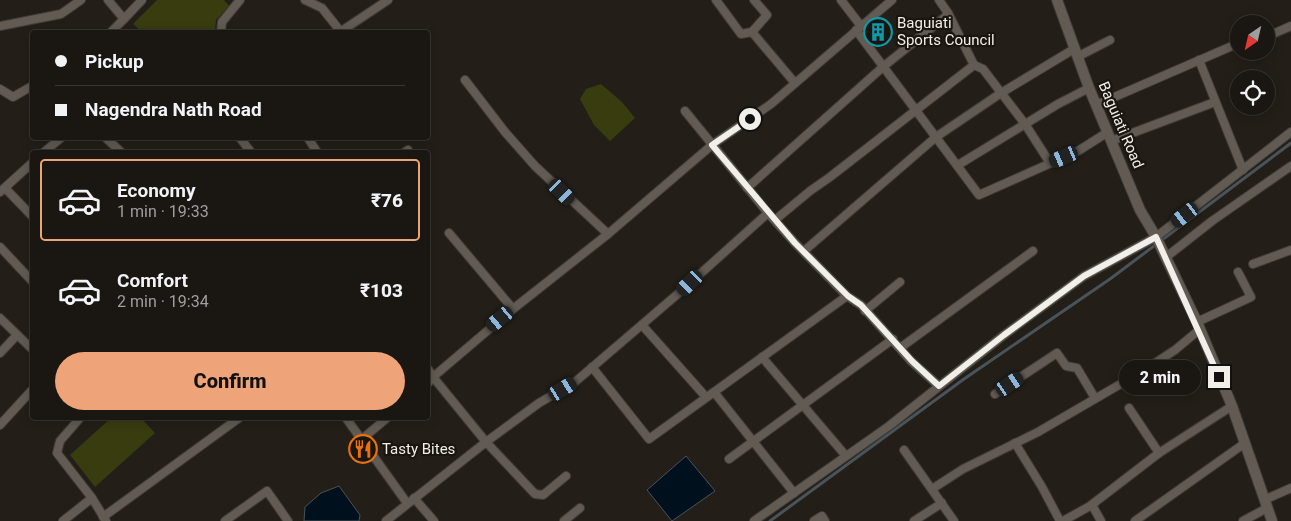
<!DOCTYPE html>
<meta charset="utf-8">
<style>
:root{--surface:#1a1612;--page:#272320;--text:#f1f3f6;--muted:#9f9f9f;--line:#383532;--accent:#efa378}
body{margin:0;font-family:Roboto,sans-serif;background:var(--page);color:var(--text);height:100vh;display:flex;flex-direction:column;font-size:19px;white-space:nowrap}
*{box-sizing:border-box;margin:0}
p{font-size:16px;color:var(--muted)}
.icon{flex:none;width:28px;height:28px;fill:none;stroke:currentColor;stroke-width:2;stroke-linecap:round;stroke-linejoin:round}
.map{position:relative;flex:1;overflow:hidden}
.panel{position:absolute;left:30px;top:150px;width:400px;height:270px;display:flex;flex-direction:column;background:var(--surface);border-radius:5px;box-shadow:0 2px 12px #0003,0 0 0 1px var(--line)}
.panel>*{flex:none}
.top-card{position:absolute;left:30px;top:30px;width:400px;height:110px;border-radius:5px;box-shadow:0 2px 12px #0003,0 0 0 1px var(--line);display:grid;align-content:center;height:110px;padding:0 25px;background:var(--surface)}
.needle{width:32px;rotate:214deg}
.controls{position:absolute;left:1230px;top:15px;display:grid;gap:10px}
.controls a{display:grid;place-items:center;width:45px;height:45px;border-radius:50%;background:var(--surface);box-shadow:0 2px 12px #0003,0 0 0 1px var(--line);font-size:25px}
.end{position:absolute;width:22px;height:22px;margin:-11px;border:6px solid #f2eeea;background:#111;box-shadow:0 0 0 2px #111}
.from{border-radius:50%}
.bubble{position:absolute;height:35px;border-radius:18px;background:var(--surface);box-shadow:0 2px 12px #0003,0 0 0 1px var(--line);font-size:16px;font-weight:800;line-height:35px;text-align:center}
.car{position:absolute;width:15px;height:30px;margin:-15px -8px;border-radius:6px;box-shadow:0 0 4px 1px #0007;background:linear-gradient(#222 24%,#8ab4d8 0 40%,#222 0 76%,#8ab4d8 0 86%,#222 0)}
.top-card b{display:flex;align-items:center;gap:18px;height:48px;font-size:19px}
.top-card b+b{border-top:1px solid var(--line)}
.top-card i{width:12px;height:12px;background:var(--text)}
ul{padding:9px 0 0;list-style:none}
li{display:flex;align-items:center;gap:15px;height:82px;margin:0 10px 8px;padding:0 15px;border:2px solid transparent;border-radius:5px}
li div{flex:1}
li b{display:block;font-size:19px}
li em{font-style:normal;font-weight:800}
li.selected{border-color:var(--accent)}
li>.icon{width:45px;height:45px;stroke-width:1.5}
.action{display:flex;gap:10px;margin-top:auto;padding:10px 25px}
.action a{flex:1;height:58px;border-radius:30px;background:var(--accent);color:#111;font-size:20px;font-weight:800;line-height:58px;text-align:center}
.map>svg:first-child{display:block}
.green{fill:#383c0f}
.water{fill:#00101d;stroke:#49535a}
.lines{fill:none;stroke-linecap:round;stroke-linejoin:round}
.stream{stroke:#49535a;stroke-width:3}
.minor-casing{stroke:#3f3b37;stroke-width:10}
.tertiary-casing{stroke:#3f3b37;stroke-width:12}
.minor{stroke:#615b53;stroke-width:8}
.tertiary{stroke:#615b53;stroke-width:10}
.route{stroke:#f2eeea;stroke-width:6}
.labels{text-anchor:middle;stroke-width:4.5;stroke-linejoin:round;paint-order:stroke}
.poi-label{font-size:15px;fill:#f2eeea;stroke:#1a150f;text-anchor:start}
.street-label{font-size:15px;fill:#f2eeea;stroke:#1a150f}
</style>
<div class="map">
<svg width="1291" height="521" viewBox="0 0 1291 521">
<rect width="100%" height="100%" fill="#231e18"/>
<!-- green -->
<g class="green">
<path d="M157 0H224L229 6 216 20 215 32H142L133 24Z"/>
<path d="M601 84 622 102 635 118 610 141 594 125 580 99 586 89Z"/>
<path d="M111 418H141L155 433 95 487 70 455Z"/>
</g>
<!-- water -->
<g class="water">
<path d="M686 456 715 491 672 521 647 490Z"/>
<path d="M339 486 360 515 359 521H304L305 507 321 493Z"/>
</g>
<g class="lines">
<!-- stream -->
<path class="stream" d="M770 521 964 379 1110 279 1291 143"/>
<defs>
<g id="minor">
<path d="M108 0 124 19 142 0"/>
<path d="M305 0 322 8 341 32"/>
<path d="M716 0 741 34 752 32 795 83"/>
<path d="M841 0 861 26"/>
<path d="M948 13 974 65"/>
<path d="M0 26 61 14 81 0"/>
<path d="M856 30 979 195 1078 151 1108 132"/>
<path d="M111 32 124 19"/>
<path d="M221 32 222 22 240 0"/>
<path d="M340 32 388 0"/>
<path d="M752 32 767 15 754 0"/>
<path d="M1266 37 1291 26"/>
<path d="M1077 57 1110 40"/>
<path d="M1199 60 1243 170"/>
<path d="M465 80 505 132 535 166 608 234"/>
<path d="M0 89 13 97 32 86"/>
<path d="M1096 105 1239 43"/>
<path d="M685 111 768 213 795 243 847 296 861 305 911 361 939 386"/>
<path d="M106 138 121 152"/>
<path d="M240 138 251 152"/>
<path d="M308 138 317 152"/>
<path d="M1111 141 1215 102"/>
<path d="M44 152 61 138"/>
<path d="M405 152 408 150"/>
<path d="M958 165 1058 104 1089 88"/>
<path d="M5 188 32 216"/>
<path d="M747 188 884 66 945 17 948 13 939 0"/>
<path d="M0 192 32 163"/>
<path d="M775 220 810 191 830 177 974 65 983 69 1025 124 1050 163"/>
<path d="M449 233 513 309"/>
<path d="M0 247 32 281"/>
<path d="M804 251 936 137 1001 93 1074 49"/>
<path d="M1165 258 1212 221 1291 166"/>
<path d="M1253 264 1291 250"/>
<path d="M865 311 900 282"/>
<path d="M0 318 32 349"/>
<path d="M1197 322 1251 297 1238 272"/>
<path d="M642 325 706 397"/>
<path d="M900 348 1033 251"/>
<path d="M0 353 17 335"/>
<path d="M762 357 846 456"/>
<path d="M592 367 649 439 847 296"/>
<path d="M428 369 433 377 428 383"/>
<path d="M714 392 794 493"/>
<path d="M995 394 1057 353 1066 366 1077 368 1095 398"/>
<path d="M1129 408 1159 453"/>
<path d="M80 418 60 441 57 453 92 498 106 521"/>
<path d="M346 418 407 503"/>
<path d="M0 425 32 390"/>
<path d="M362 439 387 418"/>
<path d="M1015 443 1042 487 1060 521"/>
<path d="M904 450 954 521"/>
<path d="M729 459 893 339"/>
<path d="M566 476 543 495 535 494 486 442 433 377 513 309 608 234 712 145 771 104 892 0"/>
<path d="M932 489 963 469 1038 432 1143 371 1175 350 1199 330"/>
<path d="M414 498 434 521"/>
<path d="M1264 500 1291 488"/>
<path d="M1092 505 1101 521"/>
<path d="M103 517 239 418"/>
<path d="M63 521 92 498"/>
<path d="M225 521 267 491 288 521"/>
<path d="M386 521 486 442 539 403 575 382 680 292 768 213"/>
<path d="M564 521 580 508"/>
<path d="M754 521 889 426 1004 335 1084 276 1156 237 1291 132"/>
<path d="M814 521 822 516 825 521"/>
<path d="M914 521 942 503"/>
<path d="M1063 521 1090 506 1159 453 1232 406"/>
<path d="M1135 521 1245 443"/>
<path d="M1243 521 1267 508"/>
</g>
<path id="tertiary" d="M1057 0 1089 88 1140 210 1156 237 1197 322 1232 406 1272 521"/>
</defs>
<!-- minor casing -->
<use href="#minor" class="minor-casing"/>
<!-- tertiary casing -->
<use href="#tertiary" class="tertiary-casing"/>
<!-- minor -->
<use href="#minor" class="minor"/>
<!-- tertiary -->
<use href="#tertiary" class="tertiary"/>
</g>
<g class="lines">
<!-- route -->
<path class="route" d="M750 119 712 145 795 243 848 296 861 305 912 361 939 386 1004 335 1084 276 1156 237 1219 377"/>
</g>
<!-- icons -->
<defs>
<symbol id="building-ring" viewBox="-11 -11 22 22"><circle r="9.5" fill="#1a150f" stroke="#0f9aa8" stroke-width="1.5"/><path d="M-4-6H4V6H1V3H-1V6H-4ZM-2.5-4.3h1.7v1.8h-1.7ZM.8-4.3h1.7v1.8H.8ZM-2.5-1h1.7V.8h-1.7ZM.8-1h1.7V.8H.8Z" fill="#0f9aa8"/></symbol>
<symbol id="restaurant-ring" viewBox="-11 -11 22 22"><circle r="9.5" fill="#1a150f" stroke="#e8710a" stroke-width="1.5"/><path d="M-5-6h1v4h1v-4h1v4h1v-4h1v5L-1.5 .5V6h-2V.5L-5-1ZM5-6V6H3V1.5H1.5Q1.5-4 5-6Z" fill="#e8710a"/></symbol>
</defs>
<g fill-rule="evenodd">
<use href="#building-ring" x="862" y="16" width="32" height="32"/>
<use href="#restaurant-ring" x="347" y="433" width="32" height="32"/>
</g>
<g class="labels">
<!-- poi labels -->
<g class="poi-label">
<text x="897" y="28">Baguiati<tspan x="897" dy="17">Sports Council</tspan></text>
<text x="382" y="454">Tasty Bites</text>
</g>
<!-- street labels -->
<g class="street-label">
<text transform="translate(1121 125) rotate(67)" y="5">Baguiati Road</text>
</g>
</g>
</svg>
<div class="controls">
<a><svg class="needle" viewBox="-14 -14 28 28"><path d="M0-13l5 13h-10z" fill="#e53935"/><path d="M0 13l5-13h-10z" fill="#9f9f9f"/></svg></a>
<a><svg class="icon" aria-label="locate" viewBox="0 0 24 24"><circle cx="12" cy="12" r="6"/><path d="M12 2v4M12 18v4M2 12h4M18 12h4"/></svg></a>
</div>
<i class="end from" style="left:750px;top:119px"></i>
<i class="end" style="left:1219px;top:377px"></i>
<div class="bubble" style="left:1119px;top:360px;width:82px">2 min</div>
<i class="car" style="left:1064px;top:157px;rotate:247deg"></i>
<i class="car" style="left:562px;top:192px;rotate:135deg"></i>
<i class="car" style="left:1185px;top:215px;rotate:232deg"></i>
<i class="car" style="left:690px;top:283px;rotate:226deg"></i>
<i class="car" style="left:500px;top:319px;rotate:230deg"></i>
<i class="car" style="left:1010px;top:384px;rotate:56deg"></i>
<i class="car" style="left:563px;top:389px;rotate:59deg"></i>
<div class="top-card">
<b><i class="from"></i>Pickup</b>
<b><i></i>Nagendra Nath Road</b>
</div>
<section class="panel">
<ul>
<li class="selected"><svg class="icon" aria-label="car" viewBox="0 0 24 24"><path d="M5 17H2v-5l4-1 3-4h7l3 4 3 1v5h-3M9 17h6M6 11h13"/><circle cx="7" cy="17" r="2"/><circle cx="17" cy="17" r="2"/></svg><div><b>Economy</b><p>1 min · 19:33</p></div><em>₹76</em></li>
<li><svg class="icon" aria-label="car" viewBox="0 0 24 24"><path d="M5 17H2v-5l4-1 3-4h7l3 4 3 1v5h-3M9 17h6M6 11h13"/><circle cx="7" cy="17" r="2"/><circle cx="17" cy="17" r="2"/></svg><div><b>Comfort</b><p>2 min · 19:34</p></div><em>₹103</em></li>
</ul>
<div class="action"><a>Confirm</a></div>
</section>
</div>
